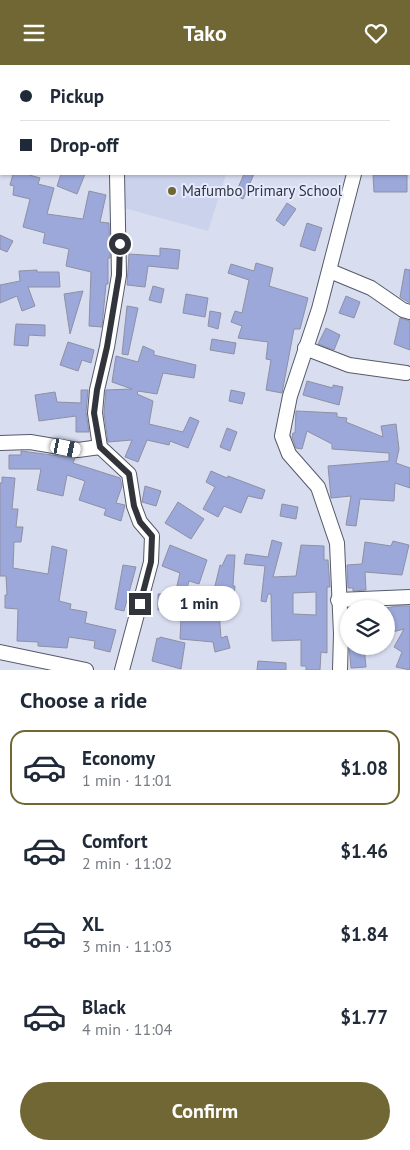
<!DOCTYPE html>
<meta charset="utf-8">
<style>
:root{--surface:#fff;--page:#f2f2f3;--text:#1f2937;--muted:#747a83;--line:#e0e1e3;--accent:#716734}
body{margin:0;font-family:"PT Sans",sans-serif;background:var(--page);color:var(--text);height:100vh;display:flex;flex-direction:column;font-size:19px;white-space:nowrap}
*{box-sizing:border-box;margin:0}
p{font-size:16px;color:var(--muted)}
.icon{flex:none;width:28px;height:28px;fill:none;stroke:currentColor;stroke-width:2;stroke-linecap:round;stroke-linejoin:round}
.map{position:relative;height:605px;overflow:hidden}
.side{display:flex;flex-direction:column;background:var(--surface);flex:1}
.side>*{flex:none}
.banner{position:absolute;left:0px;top:0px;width:410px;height:110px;box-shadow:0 1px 4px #0004;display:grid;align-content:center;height:110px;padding:0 20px;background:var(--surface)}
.fabs{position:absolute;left:340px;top:535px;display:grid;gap:10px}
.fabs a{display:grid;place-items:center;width:55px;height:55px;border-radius:50%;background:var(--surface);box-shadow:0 1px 4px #0004;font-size:25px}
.end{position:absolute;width:22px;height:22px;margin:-11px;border:6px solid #32343b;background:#fff;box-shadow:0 0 0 2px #fff}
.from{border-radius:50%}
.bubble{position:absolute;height:35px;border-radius:18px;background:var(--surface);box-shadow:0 1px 4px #0004;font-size:16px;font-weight:600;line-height:35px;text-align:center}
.car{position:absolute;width:15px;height:30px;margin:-15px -8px;border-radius:6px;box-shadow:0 0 4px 1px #0007;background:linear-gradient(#fff 24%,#345 0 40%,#fff 0 76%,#345 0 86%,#fff 0)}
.banner b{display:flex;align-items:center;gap:18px;height:48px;font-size:19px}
.banner b+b{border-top:1px solid var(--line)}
.banner i{width:12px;height:12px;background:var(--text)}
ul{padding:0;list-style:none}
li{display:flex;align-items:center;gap:15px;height:75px;margin:0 10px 8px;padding:0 10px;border:2px solid transparent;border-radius:15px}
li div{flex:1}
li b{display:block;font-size:19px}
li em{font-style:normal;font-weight:600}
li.current{border-color:var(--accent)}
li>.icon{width:45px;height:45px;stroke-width:1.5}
h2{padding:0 20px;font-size:22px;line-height:60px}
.primary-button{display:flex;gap:10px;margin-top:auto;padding:10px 20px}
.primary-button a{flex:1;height:58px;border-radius:30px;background:var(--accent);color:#fff;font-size:20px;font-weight:600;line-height:58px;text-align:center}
header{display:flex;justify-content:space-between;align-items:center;height:65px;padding:0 20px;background:var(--accent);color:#fff;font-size:22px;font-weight:600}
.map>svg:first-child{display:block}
.built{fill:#cbd2eb}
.building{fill:#9ca7da;stroke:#8d91a3;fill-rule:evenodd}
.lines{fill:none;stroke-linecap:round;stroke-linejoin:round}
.street-casing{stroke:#565a6a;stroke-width:16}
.secondary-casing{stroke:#565a6a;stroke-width:21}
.street{stroke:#fff;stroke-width:14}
.secondary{stroke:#fff;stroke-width:19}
.route{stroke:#32343b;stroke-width:6}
.poi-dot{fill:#716734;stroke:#e6eafe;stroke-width:2}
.labels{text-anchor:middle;stroke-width:4;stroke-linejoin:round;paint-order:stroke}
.poi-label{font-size:15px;fill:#32343b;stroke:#e6eafe;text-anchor:start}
</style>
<header><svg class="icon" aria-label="menu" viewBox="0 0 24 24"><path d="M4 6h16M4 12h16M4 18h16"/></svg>Tako<svg class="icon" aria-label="heart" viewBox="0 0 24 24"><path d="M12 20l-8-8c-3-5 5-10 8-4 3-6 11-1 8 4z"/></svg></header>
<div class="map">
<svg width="410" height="605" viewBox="0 0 410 605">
<rect width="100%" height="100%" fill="#d9ddf0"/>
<!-- built -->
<path class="built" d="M124 109H226L208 166 124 143Z"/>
<!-- building -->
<g class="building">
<path d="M13 109H26L40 113 38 119 54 123 47 149 83 154 89 126 106 130 100 157 109 158 110 193H108V219H106L102 262 89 261 91 207 66 201 69 184 43 178 45 168 23 162 30 134 13 130 14 121 10 120Z"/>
<path d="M61 109H85L77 129 57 121Z"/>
<path d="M244 109H254L243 134 235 130Z"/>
<path d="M373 110H407V127H374Z"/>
<path d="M287 138 296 144 284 161 276 155Z"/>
<path d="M307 158 322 163 315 186 300 181Z"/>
<path d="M0 170 13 176 7 187 0 184Z"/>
<path d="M160 183 180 185 178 204 148 201 145 222 127 220 129 189 160 191Z"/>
<path d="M256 198 273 203 269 221 308 233 300 264H294L282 328 266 325 271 295 266 294 268 277 238 273 242 261 231 257 235 246 242 248 249 215 228 208 231 199 254 206Z"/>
<path d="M405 204 410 205V238L400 232Z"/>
<path d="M37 205V207H59L60 222H28L35 241 22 246 17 231 0 238V220L20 216 19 206Z"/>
<path d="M153 221 164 224 161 238 149 235Z"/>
<path d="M83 226 70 269 64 229Z"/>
<path d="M186 229 208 233 205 252 183 248Z"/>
<path d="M346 231 360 237 354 253 339 248Z"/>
<path d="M127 241 138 243 128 290 122 289Z"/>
<path d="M210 246 221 248 218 264 208 261Z"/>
<path d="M400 253 410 256V285L394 279Z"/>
<path d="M16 259 45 260V271L29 270 28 281 14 280Z"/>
<path d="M326 263 340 270 334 285 318 279Z"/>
<path d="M212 274 236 278 234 289 210 285Z"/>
<path d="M68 277 94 285 91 298 82 295 78 306 60 300Z"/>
<path d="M143 281 154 286V290L196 300 194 313 163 308 157 329 138 326 137 329 153 336 149 359 183 367 190 352 199 356 188 383 170 376 169 380 147 375 138 397 125 392 132 375 108 377 104 348 106 325 132 324 112 317 116 291 138 297Z"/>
<path d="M307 316 333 323V320L343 322 339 340 303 330Z"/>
<path d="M81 325H88L86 347 89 367H76V351L39 356 35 330 55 327 57 337 81 338Z"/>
<path d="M231 325 245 328 242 339 229 336Z"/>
<path d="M296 346 337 348V352L347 353 346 357 383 372 381 361 396 359 399 384 396 398 410 403V423L395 418 394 436 360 434 356 461 346 460 351 431 331 433 328 401 389 396V388L332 384V379L307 366 302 384 296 383 292 372 293 368H295Z"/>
<path d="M227 363 237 367 230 386 220 382Z"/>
<path d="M21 386 75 393 73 398 120 413 122 421 116 438 125 440 121 456 104 450 106 444 79 435 85 416 67 410 63 431 37 425 41 404H9V390H21Z"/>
<path d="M211 406 227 413 228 411 265 425 262 434 248 431 241 448 224 441 218 452 203 444 215 422 206 417Z"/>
<path d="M2 412 15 413 12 444H18L16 462H23L21 477H14L13 503 48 509 52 481 67 485 59 536 71 539 70 544 87 547 85 558 116 565 110 587 94 583 95 576 69 572 67 583 38 581V577L17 576 18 544 5 543V530H7L6 511H0V418H2Z"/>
<path d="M145 421 161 426 156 441 142 437Z"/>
<path d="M178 437 204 454 191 474 165 458Z"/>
<path d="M282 439 298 442 296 454 280 451Z"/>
<path d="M272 475 282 478 273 512 296 511 301 480 324 481V495H328L330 522H327V588L321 587 320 605H306V601H301V575L272 576 271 529H268L266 537 261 536 265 501 244 499 246 489 268 492ZM316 527V550L293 549V528Z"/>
<path d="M393 476 409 480 402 510 365 507 366 525 353 526V523H348L347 500 362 499 365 477 391 481Z"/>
<path d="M170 480 207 495 199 519 189 516 183 537 201 545H158V529H175L180 508 162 501Z"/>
<path d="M227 490H235L233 521H235L234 532H237L236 548 219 545 221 573 227 571 230 583 215 587 213 577 180 574 181 553 208 550 220 500 222 501Z"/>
<path d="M123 500 136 502 124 546 115 544Z"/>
<path d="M397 541H410V605L396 602 402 587 394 582 404 564 389 568 386 558V543Z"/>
<path d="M160 572 185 578 181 604 152 596 157 573 159 574Z"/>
<path d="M349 581H364L366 602 351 603Z"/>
<path d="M258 596 286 598V605H257Z"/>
</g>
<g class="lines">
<defs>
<g id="street">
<path d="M125 1V0"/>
<path d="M117 109 119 210 107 282 97 325 95 348 100 382 129 409 134 441 140 457 152 471 151 497 122 605"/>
<path d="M330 206 371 223 403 245 410 247"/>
<path d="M305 283 349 300 406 308"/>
<path d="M0 378 30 377 78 385 100 382"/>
<path d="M338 535 410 532"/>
<path d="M0 587 86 605"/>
<path d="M340 605 341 569 337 478 318 422 289 389 282 371 290 331 319 244 354 109"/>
</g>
<g id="secondary">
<path d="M311 0 312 1"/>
<path d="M409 77 410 78"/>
</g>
</defs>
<!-- street casing -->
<use href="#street" class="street-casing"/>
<!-- secondary casing -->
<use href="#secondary" class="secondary-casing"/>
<!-- street -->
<use href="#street" class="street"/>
<!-- secondary -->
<use href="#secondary" class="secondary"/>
</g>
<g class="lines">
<!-- route -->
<path class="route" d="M120 179 119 210 107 282 97 325 94 348 100 382 129 409 134 441 140 457 152 471 151 497 140 539"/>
</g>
<!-- markers -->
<circle class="poi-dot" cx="172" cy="126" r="5"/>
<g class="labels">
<!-- poi labels -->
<g class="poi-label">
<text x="182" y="131">Mafumbo Primary School</text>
</g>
</g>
</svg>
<div class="fabs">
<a><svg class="icon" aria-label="layers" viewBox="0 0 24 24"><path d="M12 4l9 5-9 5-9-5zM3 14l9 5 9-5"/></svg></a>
</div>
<i class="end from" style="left:120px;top:179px"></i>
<i class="end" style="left:140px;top:539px"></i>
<div class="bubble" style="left:158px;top:521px;width:82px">1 min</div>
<i class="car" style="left:66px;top:383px;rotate:102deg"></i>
<div class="banner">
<b><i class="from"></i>Pickup</b>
<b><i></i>Drop-off</b>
</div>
</div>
<section class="side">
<h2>Choose a ride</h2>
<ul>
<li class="current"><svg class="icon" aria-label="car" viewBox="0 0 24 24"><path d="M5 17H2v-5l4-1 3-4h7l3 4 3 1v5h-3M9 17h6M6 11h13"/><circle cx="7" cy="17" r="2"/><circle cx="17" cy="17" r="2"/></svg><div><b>Economy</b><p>1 min · 11:01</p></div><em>$1.08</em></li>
<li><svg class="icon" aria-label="car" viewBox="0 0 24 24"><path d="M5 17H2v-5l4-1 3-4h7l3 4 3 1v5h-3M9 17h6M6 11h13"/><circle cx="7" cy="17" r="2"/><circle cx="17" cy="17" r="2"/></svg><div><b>Comfort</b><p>2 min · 11:02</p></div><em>$1.46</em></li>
<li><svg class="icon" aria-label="car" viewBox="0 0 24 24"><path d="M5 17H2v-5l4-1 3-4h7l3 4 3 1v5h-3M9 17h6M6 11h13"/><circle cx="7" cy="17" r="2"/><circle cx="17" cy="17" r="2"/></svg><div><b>XL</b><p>3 min · 11:03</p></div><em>$1.84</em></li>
<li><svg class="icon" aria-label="car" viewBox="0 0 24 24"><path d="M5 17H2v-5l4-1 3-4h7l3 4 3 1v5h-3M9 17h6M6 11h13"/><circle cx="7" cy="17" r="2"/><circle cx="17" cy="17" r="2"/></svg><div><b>Black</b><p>4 min · 11:04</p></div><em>$1.77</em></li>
</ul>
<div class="primary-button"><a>Confirm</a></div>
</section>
